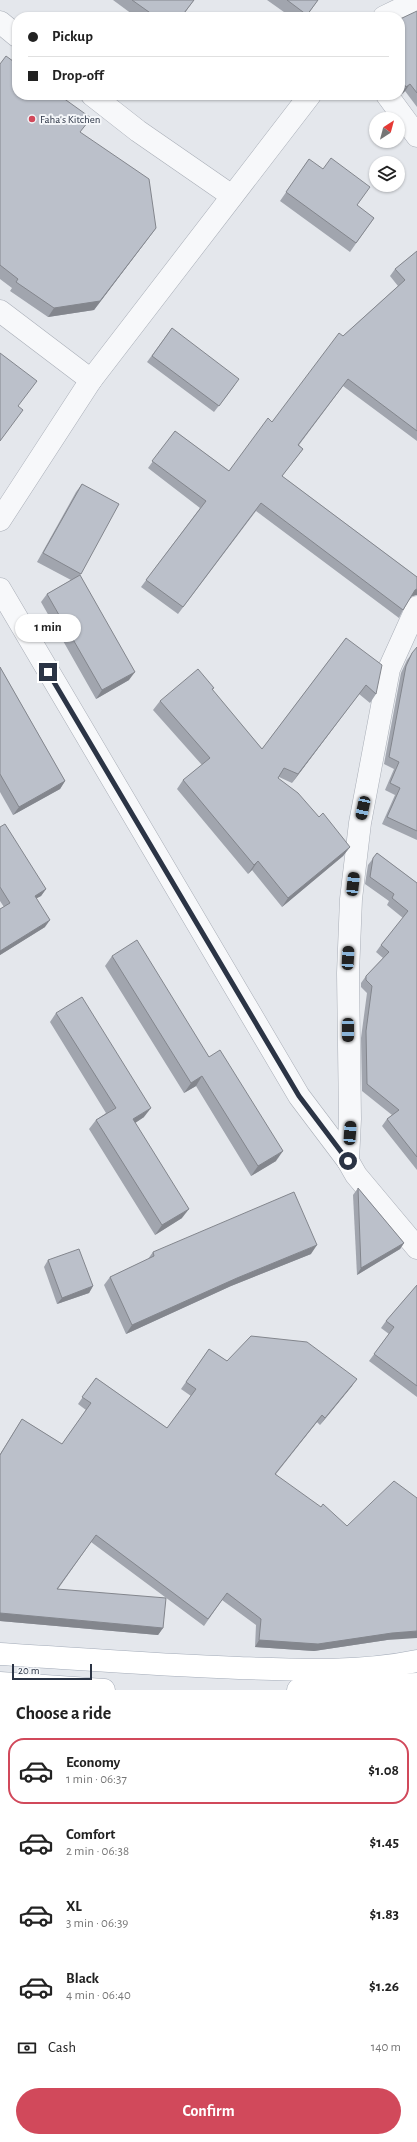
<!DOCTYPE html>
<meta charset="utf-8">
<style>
:root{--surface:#fff;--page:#f6f6f6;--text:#222;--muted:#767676;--line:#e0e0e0;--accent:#d1495b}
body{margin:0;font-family:"Alegreya Sans",sans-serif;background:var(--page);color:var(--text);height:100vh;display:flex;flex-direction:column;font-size:15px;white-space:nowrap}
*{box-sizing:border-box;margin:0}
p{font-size:13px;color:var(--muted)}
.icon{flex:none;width:22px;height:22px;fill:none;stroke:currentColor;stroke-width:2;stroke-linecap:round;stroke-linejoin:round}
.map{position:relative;height:1690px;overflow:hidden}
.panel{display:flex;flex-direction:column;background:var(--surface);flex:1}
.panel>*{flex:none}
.top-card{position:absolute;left:12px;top:12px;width:393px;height:88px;border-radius:16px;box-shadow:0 1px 3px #0004;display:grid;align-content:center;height:88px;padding:0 16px;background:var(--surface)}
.needle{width:26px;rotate:36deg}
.controls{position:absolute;left:369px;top:112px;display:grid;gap:8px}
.controls a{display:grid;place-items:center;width:36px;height:36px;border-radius:50%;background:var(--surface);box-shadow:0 1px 3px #0004;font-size:20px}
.scale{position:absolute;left:12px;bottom:10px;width:80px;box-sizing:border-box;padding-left:4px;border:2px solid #2b3445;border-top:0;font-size:11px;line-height:14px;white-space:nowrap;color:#2b3445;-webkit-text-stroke:3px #f4f6f9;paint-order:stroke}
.end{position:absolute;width:18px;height:18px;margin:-9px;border:5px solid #2b3445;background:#fff;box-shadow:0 0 0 2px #fff}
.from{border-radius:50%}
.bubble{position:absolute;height:28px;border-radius:14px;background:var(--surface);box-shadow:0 1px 3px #0004;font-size:13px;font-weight:700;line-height:28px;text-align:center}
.car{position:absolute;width:12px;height:24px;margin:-12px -6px;border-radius:5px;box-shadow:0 0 3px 1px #0007;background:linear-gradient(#222 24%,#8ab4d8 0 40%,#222 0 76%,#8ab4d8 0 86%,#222 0)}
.top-card b{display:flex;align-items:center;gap:14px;height:38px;font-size:15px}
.top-card b+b{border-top:1px solid var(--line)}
.top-card i{width:10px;height:10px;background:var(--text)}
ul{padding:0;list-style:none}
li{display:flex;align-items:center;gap:12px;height:66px;margin:0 8px 6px;padding:0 8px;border:2px solid transparent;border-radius:16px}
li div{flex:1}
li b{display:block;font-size:15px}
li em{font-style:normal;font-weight:700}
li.active{border-color:var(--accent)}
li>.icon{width:36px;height:36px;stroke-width:1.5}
h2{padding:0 16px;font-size:18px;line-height:48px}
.pay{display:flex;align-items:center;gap:10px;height:44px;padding:0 16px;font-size:15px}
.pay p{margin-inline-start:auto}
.action{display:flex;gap:8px;margin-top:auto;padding:8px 16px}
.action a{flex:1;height:46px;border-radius:24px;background:var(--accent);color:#fff;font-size:16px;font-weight:700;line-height:46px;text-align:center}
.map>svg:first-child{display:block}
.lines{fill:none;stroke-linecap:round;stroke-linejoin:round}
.minor-casing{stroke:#a9aeb7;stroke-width:23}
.major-casing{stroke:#a3abb8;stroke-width:23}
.minor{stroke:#f7f8fa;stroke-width:22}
.major{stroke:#fff;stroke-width:22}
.wall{fill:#a1a5ae}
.shaded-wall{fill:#83868d}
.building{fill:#bbc0ca;stroke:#83868d}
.route{stroke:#2b3445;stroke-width:5}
.poi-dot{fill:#d1495b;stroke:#f4f6f9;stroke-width:1.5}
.labels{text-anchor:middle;stroke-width:4;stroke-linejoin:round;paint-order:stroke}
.poi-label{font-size:11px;fill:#2b3445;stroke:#f4f6f9;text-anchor:start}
</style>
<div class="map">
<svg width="417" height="1690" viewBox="0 0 417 1690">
<rect width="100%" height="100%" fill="#e4e7ec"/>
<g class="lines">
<defs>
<g id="minor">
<path d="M384 17 417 1"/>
<path d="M0 22 17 36"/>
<path d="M92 95 138 131 232 196"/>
<path d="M387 95 417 136"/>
<path d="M0 311 91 380"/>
<path d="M0 520 91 380 310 95"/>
<path d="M0 589 299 1096 348 1161"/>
<path d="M417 607 389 669 360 823 351 899 348 973 350 1119 348 1161 356 1175 417 1248"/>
</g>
<g id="major">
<path d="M0 1654C80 1659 159 1665 239 1668 298 1670 359 1673 417 1661"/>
<path d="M0 1683 104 1690"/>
<path d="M298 1690 417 1684"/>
</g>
</defs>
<!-- minor casing -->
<use href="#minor" class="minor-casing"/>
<!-- major casing -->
<use href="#major" class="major-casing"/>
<!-- minor -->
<use href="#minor" class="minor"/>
<!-- major -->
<use href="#major" class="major"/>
</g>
<!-- wall -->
<g class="wall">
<path d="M113 0H194L182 17H136Z"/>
<path d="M267 0H318L306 17H291Z"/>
<path d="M417 12V107L405 91 402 94 400 92V19Z"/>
<path d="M0 64 80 132 156 228 94 310 48 317 10 291 12 288 0 279Z"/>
<path d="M309 159 357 206 374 218 350 252 280 201Z"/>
<path d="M417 251V441L343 386 299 445 303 449 282 476 417 577V595H416L411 596 403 610 399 618 256 511 178 614 141 587 200 508 148 468 175 431 229 471 272 422 343 336 398 286 390 276 395 269Z"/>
<path d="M172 328 235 385 214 412 147 362Z"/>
<path d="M82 484 81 574 79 576 129 680 96 699 41 602 47 594 71 580 37 562 76 492Z"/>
<path d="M346 638 376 694 370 703 359 694 292 783 279 777 278 778 350 847 343 856 282 907 252 870 248 874 177 789 183 780 202 765 153 710 160 701 212 690 262 749Z"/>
<path d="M417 647V840L382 824 395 795 385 790 394 769 384 764 401 673 407 660Z"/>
<path d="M0 667 65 781 60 789 13 815 0 792Z"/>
<path d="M0 827 46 889 41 896 36 898 45 927 0 955V909L4 907 0 901Z"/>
<path d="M377 853 417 883V1170L382 1126 387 1119 392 1115 362 1091 361 1038 367 993 361 987V983L366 976 383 958 376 952 381 945 403 918 387 905 389 901 365 884 368 865Z"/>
<path d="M112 956 209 1057 276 1161 251 1176 196 1086 184 1093 105 966Z"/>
<path d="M56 1013 144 1117 135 1123 182 1218 155 1235 89 1129 96 1120 106 1113 50 1022Z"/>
<path d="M358 1188 404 1243 400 1249 357 1275 353 1195Z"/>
<path d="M153 1252 311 1254 231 1286 126 1334 104 1285 110 1277 148 1259Z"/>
<path d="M48 1260 93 1286 89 1293 57 1304 44 1267Z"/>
<path d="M417 1285V1397L369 1361 389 1334 381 1328 386 1321Z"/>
<path d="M209 1349 227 1361 352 1386 320 1425 317 1422 276 1474 387 1640 314 1651 255 1647 256 1625 222 1600 204 1626 91 1542 58 1589 163 1628 158 1635 0 1621V1454L22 1419 62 1444 86 1410 78 1404 96 1378 167 1428 191 1396 181 1389Z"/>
</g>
<!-- shaded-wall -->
<g class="shaded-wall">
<path d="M410 84 405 91 402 94 406 87Z"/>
<path d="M156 228 94 310 48 317 54 308Z"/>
<path d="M417 589V595H416L410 597 415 590Z"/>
<path d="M135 672 129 680 96 699 102 690Z"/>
<path d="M366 685 359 694 292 783 298 774Z"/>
<path d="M65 781 60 789 13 815 19 807Z"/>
<path d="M350 847 343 856 282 907 288 898Z"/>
<path d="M258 861 252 870 248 874 254 865Z"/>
<path d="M46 889 41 896 30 902 35 896Z"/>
<path d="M50 920 45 927 0 955V951Z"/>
<path d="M202 1076 196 1086 184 1093 191 1083Z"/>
<path d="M151 1108 144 1117 126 1129 133 1119Z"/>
<path d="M283 1151 276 1161 251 1176 258 1166Z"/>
<path d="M189 1209 182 1218 155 1235 162 1225Z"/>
<path d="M404 1243 400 1249 357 1275 361 1268Z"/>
<path d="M317 1245 311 1254 231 1286 126 1334 132 1325 237 1278Z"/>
<path d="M93 1286 89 1293 57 1304 62 1298Z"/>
<path d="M357 1379 352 1386 320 1425 325 1418Z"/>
<path d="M322 1415 317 1422 270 1480 275 1474Z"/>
<path d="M0 1613 163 1628 158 1635 0 1621Z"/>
<path d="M417 1631V1638L387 1640 314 1651 255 1647 259 1640Z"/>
</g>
<!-- building -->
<g class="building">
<path d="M132 0H194L181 17H156Z"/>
<path d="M287 0H318L307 15Z"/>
<path d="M417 11V93L410 84 406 87 400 78V19Z"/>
<path d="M6 56 17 64V95H59L91 118 80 132 149 179 156 228 100 301 54 308 16 282 18 279 0 265V64Z"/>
<path d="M331 158 370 187 357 205 374 218 356 243 286 192 309 159 323 169Z"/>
<path d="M417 251V431L348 379 298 445 303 449 282 476 417 577V589L415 590 403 610 261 503 183 607 146 580 206 501 152 461 175 431 229 471 268 418 272 422 339 333 343 336 405 280 395 269Z"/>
<path d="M172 328 239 379 219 406 152 356Z"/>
<path d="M0 353 37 381 18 406 23 410 0 441Z"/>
<path d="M82 484 119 504 81 574 43 553Z"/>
<path d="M80 575 135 672 102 690 47 594Z"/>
<path d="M346 638 382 665 376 694 366 685 298 774 284 768 278 778 298 793 319 817 323 813 350 847 288 898 258 861 254 865 183 780 210 758 160 701 198 669 214 688 212 689 262 749Z"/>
<path d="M417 647V831L387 817 400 788 390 783 399 762 389 757 406 666 412 653Z"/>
<path d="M0 667 65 781 19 807 0 774Z"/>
<path d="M5 824 46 889 35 896 50 920 0 951V909L10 903 0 887V827Z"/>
<path d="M377 853 417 883V1157L387 1119 399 1110 367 1084 366 1031 372 986 366 980V976L389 952 381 945 408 911 392 898 394 894 370 877 373 858Z"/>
<path d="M137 940 209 1057 220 1050 283 1151 258 1166 202 1076 191 1083 112 956Z"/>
<path d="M82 997 151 1108 133 1119 189 1209 162 1225 96 1120 116 1108 56 1013Z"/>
<path d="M358 1188 404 1243 361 1268Z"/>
<path d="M294 1192 317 1245 237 1278 132 1325 110 1277 154 1256 153 1252Z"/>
<path d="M79 1249 93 1286 62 1298 48 1260Z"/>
<path d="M417 1285V1386L374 1354 394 1327 386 1321Z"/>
<path d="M251 1336 307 1342 357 1379 325 1418 322 1415 275 1474 321 1507 323 1504 347 1526 394 1481 417 1498V1631L392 1633 318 1644 259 1640 261 1619 227 1593 208 1619 96 1535 57 1589 166 1598 163 1628 0 1613V1455L22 1419 62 1444 91 1403 82 1397 96 1378 167 1428 196 1389 186 1382 209 1349 227 1361Z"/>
</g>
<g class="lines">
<!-- route -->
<path class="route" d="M48 672 299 1096 348 1161"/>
</g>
<!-- markers -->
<circle class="poi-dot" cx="32" cy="119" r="4"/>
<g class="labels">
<!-- poi labels -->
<g class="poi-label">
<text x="40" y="123">Faha's Kitchen</text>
</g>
</g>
</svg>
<div class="controls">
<a><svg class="needle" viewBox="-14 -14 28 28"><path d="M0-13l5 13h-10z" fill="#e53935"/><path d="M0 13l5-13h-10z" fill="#767676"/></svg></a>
<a><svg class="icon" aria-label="layers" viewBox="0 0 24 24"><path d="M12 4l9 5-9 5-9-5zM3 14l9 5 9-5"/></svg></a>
</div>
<div class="scale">20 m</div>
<i class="end from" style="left:348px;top:1161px"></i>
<i class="end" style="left:48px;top:672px"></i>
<div class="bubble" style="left:15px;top:614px;width:66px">1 min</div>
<i class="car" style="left:363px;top:808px;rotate:192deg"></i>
<i class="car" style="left:353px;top:884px;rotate:6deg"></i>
<i class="car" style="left:348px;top:958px;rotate:3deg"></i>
<i class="car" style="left:348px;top:1030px;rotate:180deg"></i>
<i class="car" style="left:350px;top:1133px;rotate:4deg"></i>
<div class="top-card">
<b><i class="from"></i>Pickup</b>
<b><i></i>Drop-off</b>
</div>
</div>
<section class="panel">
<h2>Choose a ride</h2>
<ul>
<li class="active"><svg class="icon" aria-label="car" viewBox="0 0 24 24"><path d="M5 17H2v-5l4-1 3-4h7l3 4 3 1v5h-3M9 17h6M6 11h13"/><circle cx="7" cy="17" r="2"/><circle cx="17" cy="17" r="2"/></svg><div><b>Economy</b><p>1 min · 06:37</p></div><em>$1.08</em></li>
<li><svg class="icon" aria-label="car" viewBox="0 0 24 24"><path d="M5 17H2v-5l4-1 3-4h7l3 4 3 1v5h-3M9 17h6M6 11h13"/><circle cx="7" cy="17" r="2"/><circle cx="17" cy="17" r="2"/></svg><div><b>Comfort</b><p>2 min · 06:38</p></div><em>$1.45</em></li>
<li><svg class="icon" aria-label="car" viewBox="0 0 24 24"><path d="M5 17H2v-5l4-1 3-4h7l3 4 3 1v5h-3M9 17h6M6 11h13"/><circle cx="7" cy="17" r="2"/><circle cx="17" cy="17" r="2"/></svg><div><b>XL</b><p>3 min · 06:39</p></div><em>$1.83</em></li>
<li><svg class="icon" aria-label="car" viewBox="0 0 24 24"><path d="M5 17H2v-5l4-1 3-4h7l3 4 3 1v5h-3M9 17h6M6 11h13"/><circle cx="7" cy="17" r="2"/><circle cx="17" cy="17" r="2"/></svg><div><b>Black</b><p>4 min · 06:40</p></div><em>$1.26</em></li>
</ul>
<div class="pay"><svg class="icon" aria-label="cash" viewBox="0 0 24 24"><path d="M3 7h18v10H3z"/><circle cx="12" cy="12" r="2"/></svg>Cash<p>140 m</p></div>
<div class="action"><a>Confirm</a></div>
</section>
